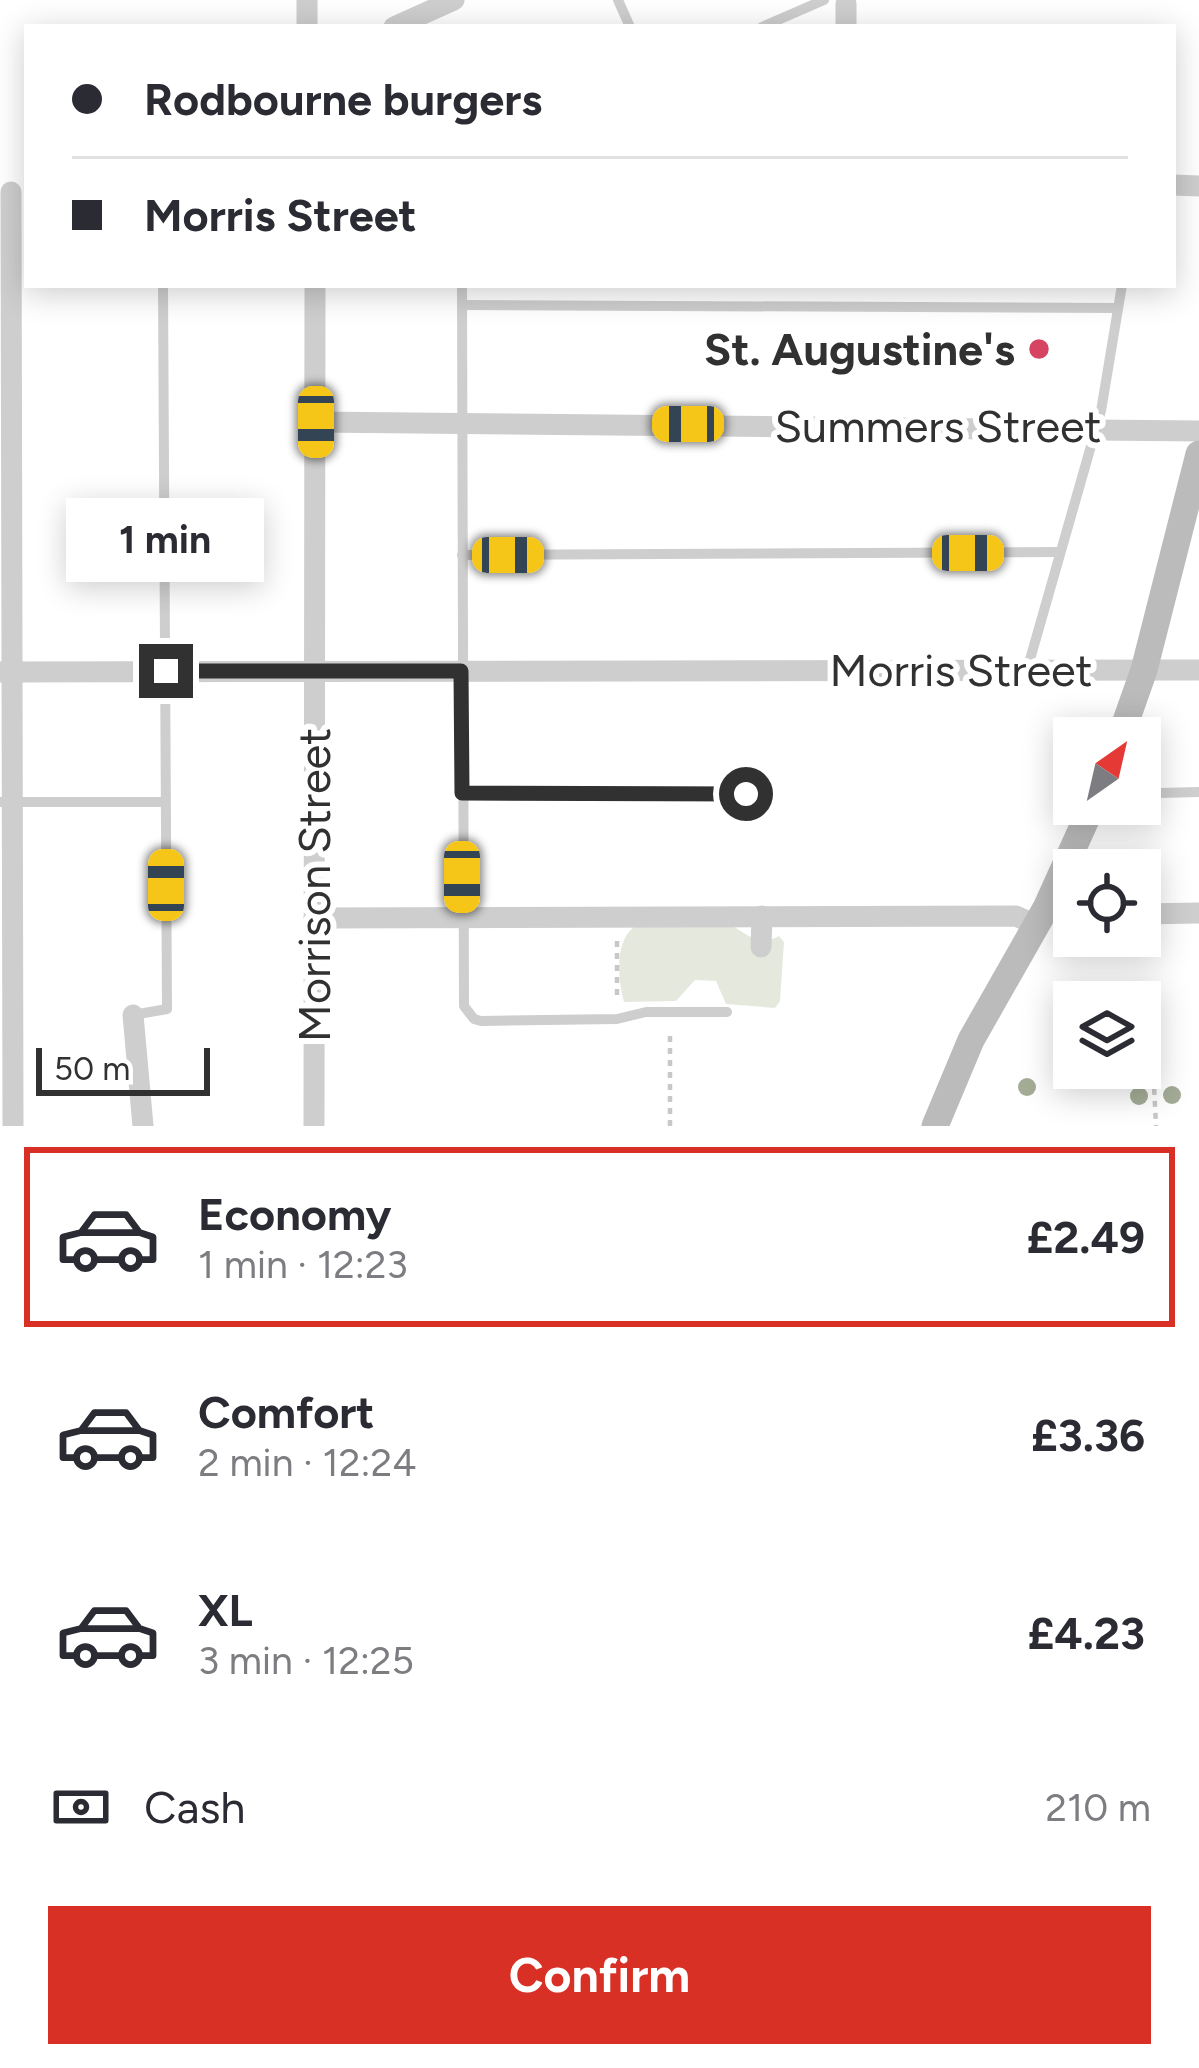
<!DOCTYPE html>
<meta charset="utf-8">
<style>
:root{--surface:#fff;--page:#f7f7f7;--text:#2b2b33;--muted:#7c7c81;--line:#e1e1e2;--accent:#d93025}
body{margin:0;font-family:Figtree,sans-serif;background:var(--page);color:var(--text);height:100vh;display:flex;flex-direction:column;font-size:45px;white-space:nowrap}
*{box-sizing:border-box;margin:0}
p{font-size:39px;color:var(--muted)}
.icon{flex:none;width:66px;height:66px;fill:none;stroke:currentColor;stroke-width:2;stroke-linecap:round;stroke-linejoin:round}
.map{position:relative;height:1126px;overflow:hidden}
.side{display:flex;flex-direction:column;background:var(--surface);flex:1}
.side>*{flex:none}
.top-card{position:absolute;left:24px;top:24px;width:1152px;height:264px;border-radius:0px;box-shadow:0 6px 30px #0003;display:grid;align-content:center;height:264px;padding:0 48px;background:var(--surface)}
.needle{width:78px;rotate:34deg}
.fabs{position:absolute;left:1053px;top:717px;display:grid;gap:24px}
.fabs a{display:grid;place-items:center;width:108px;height:108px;border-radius:0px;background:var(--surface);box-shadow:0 6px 30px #0003;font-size:60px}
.scale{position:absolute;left:36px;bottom:30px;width:174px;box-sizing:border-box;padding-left:12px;border:6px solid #313131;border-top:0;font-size:33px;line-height:42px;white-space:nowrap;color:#313131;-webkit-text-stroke:9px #fff;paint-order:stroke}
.end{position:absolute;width:54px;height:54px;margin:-27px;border:15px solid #313131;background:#fff;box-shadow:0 0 0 6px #fff}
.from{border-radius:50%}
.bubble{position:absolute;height:84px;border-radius:0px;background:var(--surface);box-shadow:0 6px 30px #0003;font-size:39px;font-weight:700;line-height:84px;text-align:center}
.car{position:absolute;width:36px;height:72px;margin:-36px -18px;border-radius:15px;box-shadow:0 0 9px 3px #0007;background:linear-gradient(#f5c518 24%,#345 0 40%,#f5c518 0 76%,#345 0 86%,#f5c518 0)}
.top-card b{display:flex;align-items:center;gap:42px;height:114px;font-size:45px}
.top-card b+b{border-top:3px solid var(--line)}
.top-card i{width:30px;height:30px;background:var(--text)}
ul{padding:21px 0 0;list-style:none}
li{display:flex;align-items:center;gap:36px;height:180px;margin:0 24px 18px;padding:0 24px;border:6px solid transparent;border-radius:0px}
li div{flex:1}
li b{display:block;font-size:45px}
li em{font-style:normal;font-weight:700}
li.current{border-color:var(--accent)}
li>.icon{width:108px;height:108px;stroke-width:1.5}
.pay{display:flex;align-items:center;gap:30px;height:132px;padding:0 48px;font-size:45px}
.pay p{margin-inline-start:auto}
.action{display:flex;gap:24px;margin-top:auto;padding:24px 48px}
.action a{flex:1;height:138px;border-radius:0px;background:var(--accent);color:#fff;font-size:48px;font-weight:700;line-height:138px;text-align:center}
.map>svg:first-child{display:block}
.green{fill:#e5e9dd}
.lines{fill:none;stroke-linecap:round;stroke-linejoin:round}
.path{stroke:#c8c8c8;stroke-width:4.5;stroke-dasharray:6 6;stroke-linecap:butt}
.lane{stroke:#cecece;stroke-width:10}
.street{stroke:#cecece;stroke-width:21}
.secondary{stroke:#bbb;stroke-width:27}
.tree{fill:#a4ac96}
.route{stroke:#313131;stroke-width:15}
.poi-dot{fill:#d74362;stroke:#fff;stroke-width:4.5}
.labels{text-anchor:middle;stroke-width:12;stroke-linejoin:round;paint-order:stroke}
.poi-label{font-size:45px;font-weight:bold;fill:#313131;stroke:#fff;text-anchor:end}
.street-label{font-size:45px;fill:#313131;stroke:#fff}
</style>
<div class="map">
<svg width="1199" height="1126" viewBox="0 0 1199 1126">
<rect width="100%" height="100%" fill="#fff"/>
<!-- green -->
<path class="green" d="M730 924C747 935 760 947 779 936L784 942 780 1001 775 1008 726 1004 716 981 695 980 676 1001 624 1002C618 980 614 942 634 927Z"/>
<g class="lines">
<!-- path -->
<g class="path">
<path d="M617 941V1001"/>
<path d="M1153 1065 1156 1126"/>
<path d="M670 1126V1030"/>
</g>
<!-- lane -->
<g class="lane">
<path d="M618 0 630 27"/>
<path d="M762 27 824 0"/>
<path d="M462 285 464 1006 474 1019 481 1021 617 1019 646 1012H727"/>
<path d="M462 305 1118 308"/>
<path d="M462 555 1059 552"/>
<path d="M1027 670 1101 411 1122 285"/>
<path d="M462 793 746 794"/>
<path d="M1159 793 1199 792"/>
<path d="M0 802H165"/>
<path d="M133 1015 167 1009 163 285"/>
</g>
<!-- street -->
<g class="street">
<path d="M307 0V27"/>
<path d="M846 4V27"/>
<path d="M394 27 454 0"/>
<path d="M1173 185 1199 186"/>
<path d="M11 192 13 1126"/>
<path d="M316 422 1199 431"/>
<path d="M0 672 1199 670"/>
<path d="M1046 908 1074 915"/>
<path d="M1140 914 1199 913"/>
<path d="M314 918 1016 916 1036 925"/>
<path d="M761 947 762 916"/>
<path d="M133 1015 143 1126"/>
<path d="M314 1126 315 285"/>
</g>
<!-- secondary -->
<g class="secondary">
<path d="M1120 738 1144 670 1199 454"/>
<path d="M935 1126 971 1040 1046 908 1093 804"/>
</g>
</g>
<!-- trees -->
<g class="tree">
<circle cx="1027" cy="1087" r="9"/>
<circle cx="1172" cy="1095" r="9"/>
<circle cx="1139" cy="1096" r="9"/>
</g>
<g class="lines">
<!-- route -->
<path class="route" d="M166 671H461L462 793 746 794"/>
</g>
<!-- markers -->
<circle class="poi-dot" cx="1039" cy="349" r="12"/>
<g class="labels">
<!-- poi labels -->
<g class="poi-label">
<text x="1015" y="365">St. Augustine's</text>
</g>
<!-- street labels -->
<g class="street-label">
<text x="938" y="442">Summers Street</text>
<text x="961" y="686">Morris Street</text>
<text transform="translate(314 885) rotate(-90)" y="16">Morrison Street</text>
</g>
</g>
</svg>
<div class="fabs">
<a><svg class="needle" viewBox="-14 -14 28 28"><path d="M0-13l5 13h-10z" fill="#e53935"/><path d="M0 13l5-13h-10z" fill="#7c7c81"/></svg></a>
<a><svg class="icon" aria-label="locate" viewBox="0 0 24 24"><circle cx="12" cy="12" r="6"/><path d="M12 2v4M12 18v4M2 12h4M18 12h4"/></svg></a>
<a><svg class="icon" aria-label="layers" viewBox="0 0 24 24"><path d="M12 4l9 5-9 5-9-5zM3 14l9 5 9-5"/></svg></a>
</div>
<div class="scale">50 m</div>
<i class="end from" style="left:746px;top:794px"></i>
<i class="end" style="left:166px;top:671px"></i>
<div class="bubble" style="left:66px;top:498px;width:198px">1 min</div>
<i class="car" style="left:316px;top:422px;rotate:180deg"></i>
<i class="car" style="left:688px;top:424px;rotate:270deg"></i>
<i class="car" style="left:968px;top:553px;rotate:90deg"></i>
<i class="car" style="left:508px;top:555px;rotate:90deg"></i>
<i class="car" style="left:462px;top:877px;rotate:180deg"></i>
<i class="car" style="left:166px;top:885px;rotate:0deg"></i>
<div class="top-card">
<b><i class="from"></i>Rodbourne burgers</b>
<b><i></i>Morris Street</b>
</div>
</div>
<section class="side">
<ul>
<li class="current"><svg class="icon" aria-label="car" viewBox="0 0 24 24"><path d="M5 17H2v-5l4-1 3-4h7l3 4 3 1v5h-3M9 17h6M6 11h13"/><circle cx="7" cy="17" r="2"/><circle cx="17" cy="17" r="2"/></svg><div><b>Economy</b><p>1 min · 12:23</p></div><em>£2.49</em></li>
<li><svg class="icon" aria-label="car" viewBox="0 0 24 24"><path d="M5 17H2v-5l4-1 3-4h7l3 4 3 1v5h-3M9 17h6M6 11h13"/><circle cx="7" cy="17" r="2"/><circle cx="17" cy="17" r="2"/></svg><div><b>Comfort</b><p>2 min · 12:24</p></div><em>£3.36</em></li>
<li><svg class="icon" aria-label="car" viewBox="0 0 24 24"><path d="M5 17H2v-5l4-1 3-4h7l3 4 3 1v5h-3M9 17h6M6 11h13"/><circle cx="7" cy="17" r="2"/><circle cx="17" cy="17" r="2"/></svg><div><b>XL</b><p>3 min · 12:25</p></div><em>£4.23</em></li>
</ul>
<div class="pay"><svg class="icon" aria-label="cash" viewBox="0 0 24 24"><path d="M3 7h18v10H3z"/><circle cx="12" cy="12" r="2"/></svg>Cash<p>210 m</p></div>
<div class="action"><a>Confirm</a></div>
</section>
